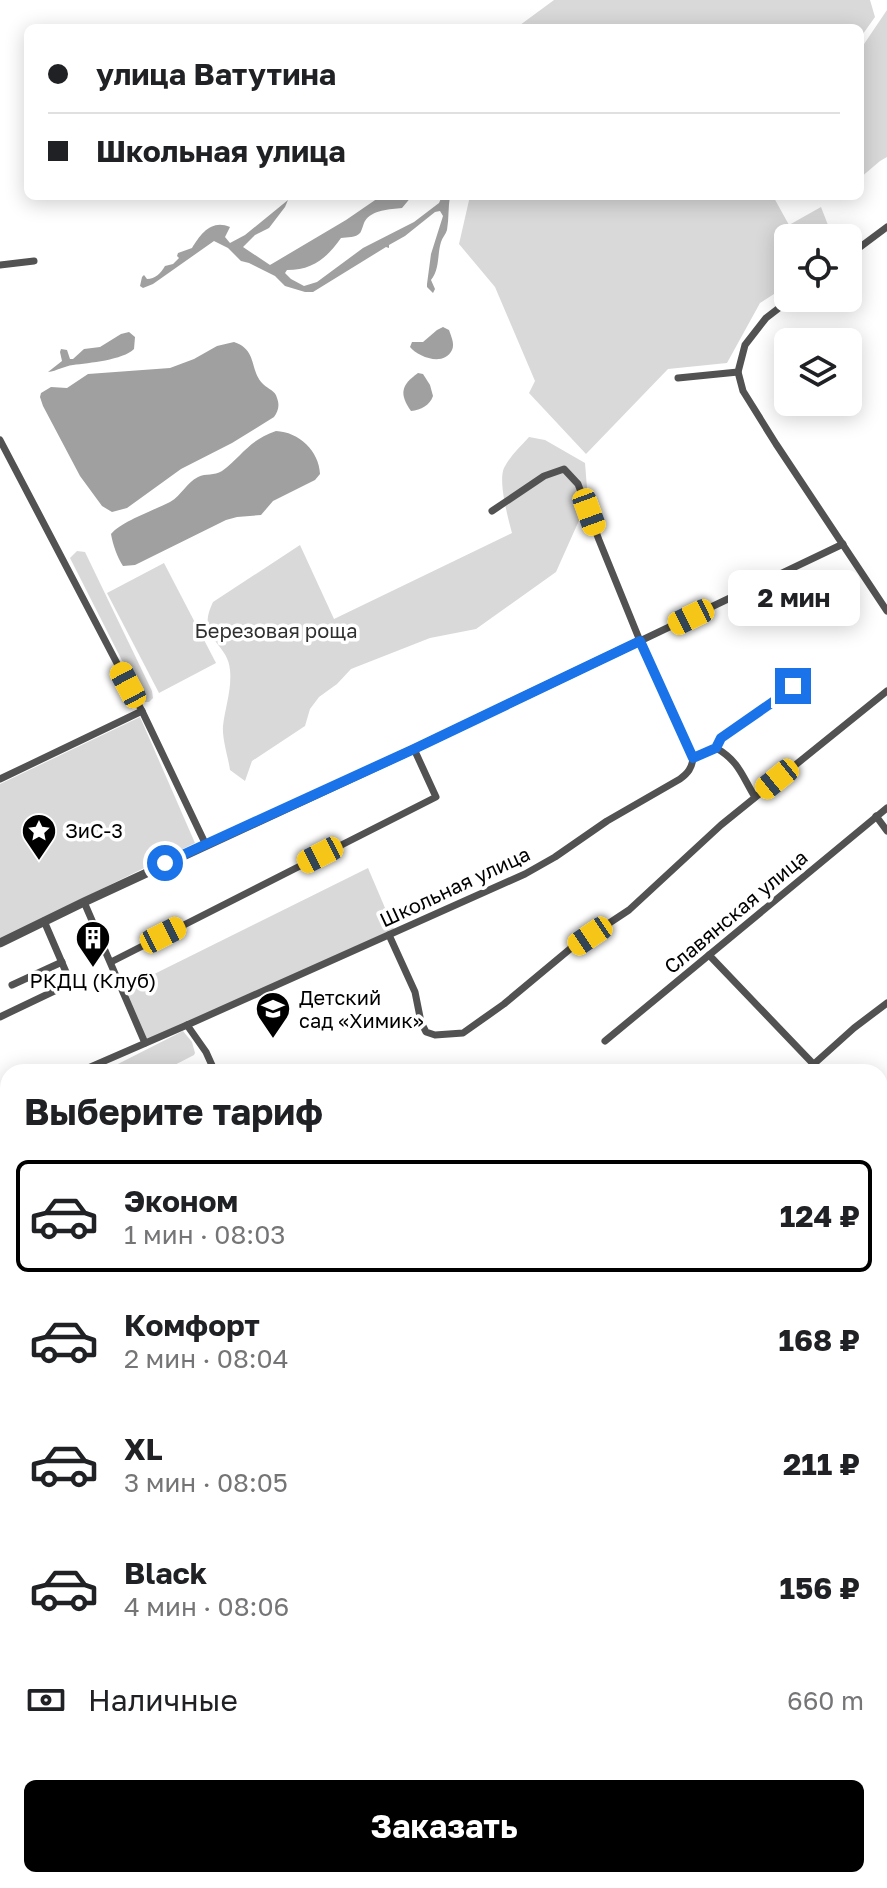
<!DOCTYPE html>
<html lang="ru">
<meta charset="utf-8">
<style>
:root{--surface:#fff;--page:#f6f6f6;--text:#202124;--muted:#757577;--line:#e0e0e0;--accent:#000}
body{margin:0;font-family:"Golos Text",sans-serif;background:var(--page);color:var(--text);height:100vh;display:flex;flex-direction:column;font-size:30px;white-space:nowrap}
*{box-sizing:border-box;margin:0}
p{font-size:26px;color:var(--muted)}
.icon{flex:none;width:44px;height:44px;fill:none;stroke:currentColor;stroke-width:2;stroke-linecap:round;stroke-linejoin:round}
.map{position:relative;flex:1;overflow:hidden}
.details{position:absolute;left:0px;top:1064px;width:888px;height:824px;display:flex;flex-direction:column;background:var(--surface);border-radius:24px 24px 0 0;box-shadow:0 4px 20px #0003}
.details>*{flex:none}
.hud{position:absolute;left:24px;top:24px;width:840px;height:176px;border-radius:12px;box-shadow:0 4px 20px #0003;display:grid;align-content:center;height:176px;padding:0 24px;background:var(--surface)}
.buttons{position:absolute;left:774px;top:224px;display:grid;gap:16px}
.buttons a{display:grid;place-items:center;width:88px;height:88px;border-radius:12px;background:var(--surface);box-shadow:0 4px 20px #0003;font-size:40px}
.end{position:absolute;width:36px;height:36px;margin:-18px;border:10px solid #1a73e8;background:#fff;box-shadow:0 0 0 4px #fff}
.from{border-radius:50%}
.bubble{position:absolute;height:56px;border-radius:12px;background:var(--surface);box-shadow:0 4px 20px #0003;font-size:26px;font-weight:700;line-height:56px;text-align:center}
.car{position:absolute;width:24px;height:48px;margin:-24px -12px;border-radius:10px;box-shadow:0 0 6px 2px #0007;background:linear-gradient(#f5c518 24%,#345 0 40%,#f5c518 0 76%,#345 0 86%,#f5c518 0)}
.hud b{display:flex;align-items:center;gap:28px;height:76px;font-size:30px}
.hud b+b{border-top:2px solid var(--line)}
.hud i{width:20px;height:20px;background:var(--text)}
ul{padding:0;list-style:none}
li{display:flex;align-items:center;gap:24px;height:112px;margin:0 16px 12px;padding:0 8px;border:4px solid transparent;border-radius:12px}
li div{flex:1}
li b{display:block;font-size:30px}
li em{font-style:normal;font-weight:700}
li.selected{border-color:var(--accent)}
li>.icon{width:72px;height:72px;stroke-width:1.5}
h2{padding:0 24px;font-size:36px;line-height:96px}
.pay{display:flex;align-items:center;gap:20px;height:88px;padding:0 24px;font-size:30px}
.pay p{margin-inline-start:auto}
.primary-button{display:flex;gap:16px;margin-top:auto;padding:16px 24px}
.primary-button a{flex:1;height:92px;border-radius:12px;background:var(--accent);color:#fff;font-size:32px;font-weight:700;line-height:92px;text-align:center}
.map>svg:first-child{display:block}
.green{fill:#d9d9d9}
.water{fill:#a0a0a0}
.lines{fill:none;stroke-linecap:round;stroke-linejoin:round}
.minor{stroke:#525252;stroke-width:7}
.tertiary{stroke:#525252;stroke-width:9}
.secondary{stroke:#1f1f1f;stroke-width:10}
.route{stroke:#1a73e8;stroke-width:10}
.labels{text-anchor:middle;stroke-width:7;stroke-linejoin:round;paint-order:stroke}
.park-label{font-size:20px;fill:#303030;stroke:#fff}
.poi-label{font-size:20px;fill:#000;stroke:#fff;text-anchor:start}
.street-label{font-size:20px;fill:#000;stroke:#fff}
</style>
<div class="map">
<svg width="887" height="1888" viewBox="0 0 887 1888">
<rect width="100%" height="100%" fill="#fff"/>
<!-- green -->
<g class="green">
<path d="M554 0H870L875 17 860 38V28H516Z"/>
<path d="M887 10V157L880 161 860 178V50Z"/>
<path d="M470 196H773L789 225 821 207 833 238H788V285L760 303 727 363 668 369 586 454 529 393 535 381 495 287 459 244Z"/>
<path d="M529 437 545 440 585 463 587 488 581 516 556 572 476 629 430 638 351 669 337 684 319 697 310 709 305 726 252 761 245 781 230 770C228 756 222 739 223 726 225 708 232 689 230 670 228 642 195 639 213 602L300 545 334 619 512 533C508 518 498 481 504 468 510 456 520 447 529 437Z"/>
<path d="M77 551 85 552 152 691 153 698 149 702H143L70 558Z"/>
<path d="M164 563 216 663 159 693 107 593Z"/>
<path d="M140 717 195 843 0 939V784Z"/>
<path d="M368 868 394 929 146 1042 124 989Z"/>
<path d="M183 1031 192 1042 195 1053 194 1055 161 1072H109L108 1069Z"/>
</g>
<!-- water -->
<g class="water">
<path d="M381 196H412L402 208C390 209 372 210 365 221 364 222 361 233 360 233 356 238 347 237 341 238 327 258 313 270 287 270L285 273 291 279 304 286 317 282 363 248 414 222 439 203 442 196H450C448 207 449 219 447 230 446 234 442 238 441 242 437 255 440 269 431 280L435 289 433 293 427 287V284L431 254 443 216 440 211 435 212 405 236 389 245V248L386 247 313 292H305L285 286 275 276 249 263 241 261 228 248 214 241 153 284 143 288 140 286 142 277 144 275 147 279C155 279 161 273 165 266L173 264 179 258 177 256 178 253 192 248C201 233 212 219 230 227L225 237 230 243 245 235 288 200 285 207 269 228 255 235 243 247 270 265 346 220Z"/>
<path d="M443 327 449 330C451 336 455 344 452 350 444 367 418 357 410 347L412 342H423L437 330Z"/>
<path d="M129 332 135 337 134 349C123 360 89 363 73 365 64 366 57 371 48 372L62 361 60 352 61 349 67 350 70 359H73L84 349 100 347 121 334Z"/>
<path d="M234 342C258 350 249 370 263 384 269 390 275 390 277 398 280 406 278 411 274 417L232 443 181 469 127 508 112 512 102 506 80 476 43 406 40 397 41 393 51 387 67 388 88 374 170 368 194 359 217 346Z"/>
<path d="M418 373 423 374 430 385 433 396C430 405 421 410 411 411 399 394 401 385 418 373Z"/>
<path d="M276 431C299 432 319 451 320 474L315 480 273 501 261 515 237 517 226 520 135 565 123 566C117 557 113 545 111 534 122 521 155 510 170 502 182 495 186 483 198 477 206 473 214 476 222 471 242 456 249 440 276 431Z"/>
</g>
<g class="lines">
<!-- minor -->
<g class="minor">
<path d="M848 256 887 227"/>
<path d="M0 265 34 261"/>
<path d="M738 372 743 391 776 444 887 611"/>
<path d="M678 378 738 372 745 345 766 318 792 298"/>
<path d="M0 440 142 711 206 845"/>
<path d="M492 511 544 476 564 469 578 484 599 540 640 641 693 758"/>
<path d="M640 641 843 544"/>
<path d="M716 748C739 761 742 776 755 797"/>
<path d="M0 779 142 711"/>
<path d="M876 816 887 831"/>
<path d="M84 902 145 1043"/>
<path d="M389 935 415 992 421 1022 426 1032 435 1035 463 1033 504 1004 570 949 629 910 721 825 887 691"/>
<path d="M709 955 821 1072"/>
<path d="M111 962 436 797 414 749"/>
<path d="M12 985 62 962"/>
<path d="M0 1017 69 984V979L44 921"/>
<path d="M187 1025 206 1052 215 1072"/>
<path d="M605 1041 887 808"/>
<path d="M79 1072 187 1025 525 874 555 857 607 821 680 779C688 773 692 768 693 758L716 748 721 738 780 697 805 675"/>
<path d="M805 1072 854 1028 887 1003"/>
<path d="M0 1101 8 1100"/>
<path d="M880 1138 887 1147"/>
<path d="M880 1301 887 1294"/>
<path d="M0 1385 8 1388"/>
<path d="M0 1827 8 1826"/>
</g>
<!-- tertiary -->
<path class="tertiary" d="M0 943 84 902 414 749 640 641"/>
<!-- secondary -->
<g class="secondary">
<path d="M880 1580 887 1573"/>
<path d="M577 1888 585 1880"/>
</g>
</g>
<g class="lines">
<!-- route -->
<path class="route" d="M165 863 414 749 640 641 693 758 716 748 721 738 780 697 793 686"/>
</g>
<!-- icons -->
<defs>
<symbol id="sight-pin" viewBox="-11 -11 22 30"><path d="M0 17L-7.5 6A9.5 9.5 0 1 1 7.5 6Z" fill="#000" stroke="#fff"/><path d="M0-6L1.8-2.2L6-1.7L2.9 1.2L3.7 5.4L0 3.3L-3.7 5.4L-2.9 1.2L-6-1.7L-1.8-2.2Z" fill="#fff"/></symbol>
<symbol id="building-pin" viewBox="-11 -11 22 30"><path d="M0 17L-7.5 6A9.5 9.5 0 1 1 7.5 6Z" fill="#000" stroke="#fff"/><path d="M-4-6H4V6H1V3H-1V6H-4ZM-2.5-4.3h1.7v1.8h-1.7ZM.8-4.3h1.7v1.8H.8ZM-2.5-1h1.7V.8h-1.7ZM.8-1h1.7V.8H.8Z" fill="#fff"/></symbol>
<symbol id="school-pin" viewBox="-11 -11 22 30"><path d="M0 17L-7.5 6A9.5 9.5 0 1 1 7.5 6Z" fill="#000" stroke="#fff"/><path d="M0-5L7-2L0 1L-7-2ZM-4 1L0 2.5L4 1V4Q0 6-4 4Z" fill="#fff"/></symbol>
</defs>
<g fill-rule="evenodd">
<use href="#sight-pin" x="19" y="811" width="40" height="54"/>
<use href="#building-pin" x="73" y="918" width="40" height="54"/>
<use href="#school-pin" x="253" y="989" width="40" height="54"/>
</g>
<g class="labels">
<!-- park labels -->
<g class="park-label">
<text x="276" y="638">Березовая роща</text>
</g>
<!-- poi labels -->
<g class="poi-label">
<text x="65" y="838">ЗиС-3</text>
<text x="93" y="988" text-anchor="middle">РКДЦ (Клуб)</text>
<text x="299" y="1005">Детский<tspan x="299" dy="23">сад «Химик»</tspan></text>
</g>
<!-- street labels -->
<g class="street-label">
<text transform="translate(455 887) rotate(-25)" y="7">Школьная улица</text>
<text transform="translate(736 912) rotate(-40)" y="7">Славянская улица</text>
</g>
</g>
</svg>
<div class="buttons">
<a><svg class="icon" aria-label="locate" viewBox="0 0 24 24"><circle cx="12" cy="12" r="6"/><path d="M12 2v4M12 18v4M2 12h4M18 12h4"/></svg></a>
<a><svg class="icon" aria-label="layers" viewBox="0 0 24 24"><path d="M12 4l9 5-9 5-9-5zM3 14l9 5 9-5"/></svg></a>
</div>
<i class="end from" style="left:165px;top:863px"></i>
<i class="end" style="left:793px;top:686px"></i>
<div class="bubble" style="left:728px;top:570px;width:132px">2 мин</div>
<i class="car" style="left:589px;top:512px;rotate:160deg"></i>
<i class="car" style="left:691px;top:617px;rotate:244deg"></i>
<i class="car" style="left:128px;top:685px;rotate:332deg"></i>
<i class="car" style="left:777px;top:779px;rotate:231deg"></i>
<i class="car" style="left:320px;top:855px;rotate:243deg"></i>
<i class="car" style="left:163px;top:935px;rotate:63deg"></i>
<i class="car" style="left:590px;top:936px;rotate:236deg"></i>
<div class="hud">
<b><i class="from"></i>улица Ватутина</b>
<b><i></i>Школьная улица</b>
</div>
<section class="details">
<h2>Выберите тариф</h2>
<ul>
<li class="selected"><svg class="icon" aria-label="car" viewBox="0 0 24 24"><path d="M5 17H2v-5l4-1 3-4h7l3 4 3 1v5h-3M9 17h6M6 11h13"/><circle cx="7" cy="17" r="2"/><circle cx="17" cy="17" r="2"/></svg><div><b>Эконом</b><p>1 мин · 08:03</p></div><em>124 ₽</em></li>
<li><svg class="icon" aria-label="car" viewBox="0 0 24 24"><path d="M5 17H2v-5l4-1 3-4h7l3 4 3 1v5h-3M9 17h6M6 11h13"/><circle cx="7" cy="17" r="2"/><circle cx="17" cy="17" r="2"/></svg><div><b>Комфорт</b><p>2 мин · 08:04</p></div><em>168 ₽</em></li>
<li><svg class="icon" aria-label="car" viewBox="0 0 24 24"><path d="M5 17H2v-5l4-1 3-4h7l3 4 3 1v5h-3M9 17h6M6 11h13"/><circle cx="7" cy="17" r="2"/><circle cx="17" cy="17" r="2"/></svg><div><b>XL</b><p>3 мин · 08:05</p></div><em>211 ₽</em></li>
<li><svg class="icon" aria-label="car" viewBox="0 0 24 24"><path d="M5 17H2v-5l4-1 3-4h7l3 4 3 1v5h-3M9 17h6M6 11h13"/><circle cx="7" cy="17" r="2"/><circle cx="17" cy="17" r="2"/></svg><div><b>Black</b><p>4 мин · 08:06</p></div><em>156 ₽</em></li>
</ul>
<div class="pay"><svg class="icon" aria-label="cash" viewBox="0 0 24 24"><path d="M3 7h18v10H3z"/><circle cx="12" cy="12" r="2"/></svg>Наличные<p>660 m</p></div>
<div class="primary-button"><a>Заказать</a></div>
</section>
</div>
